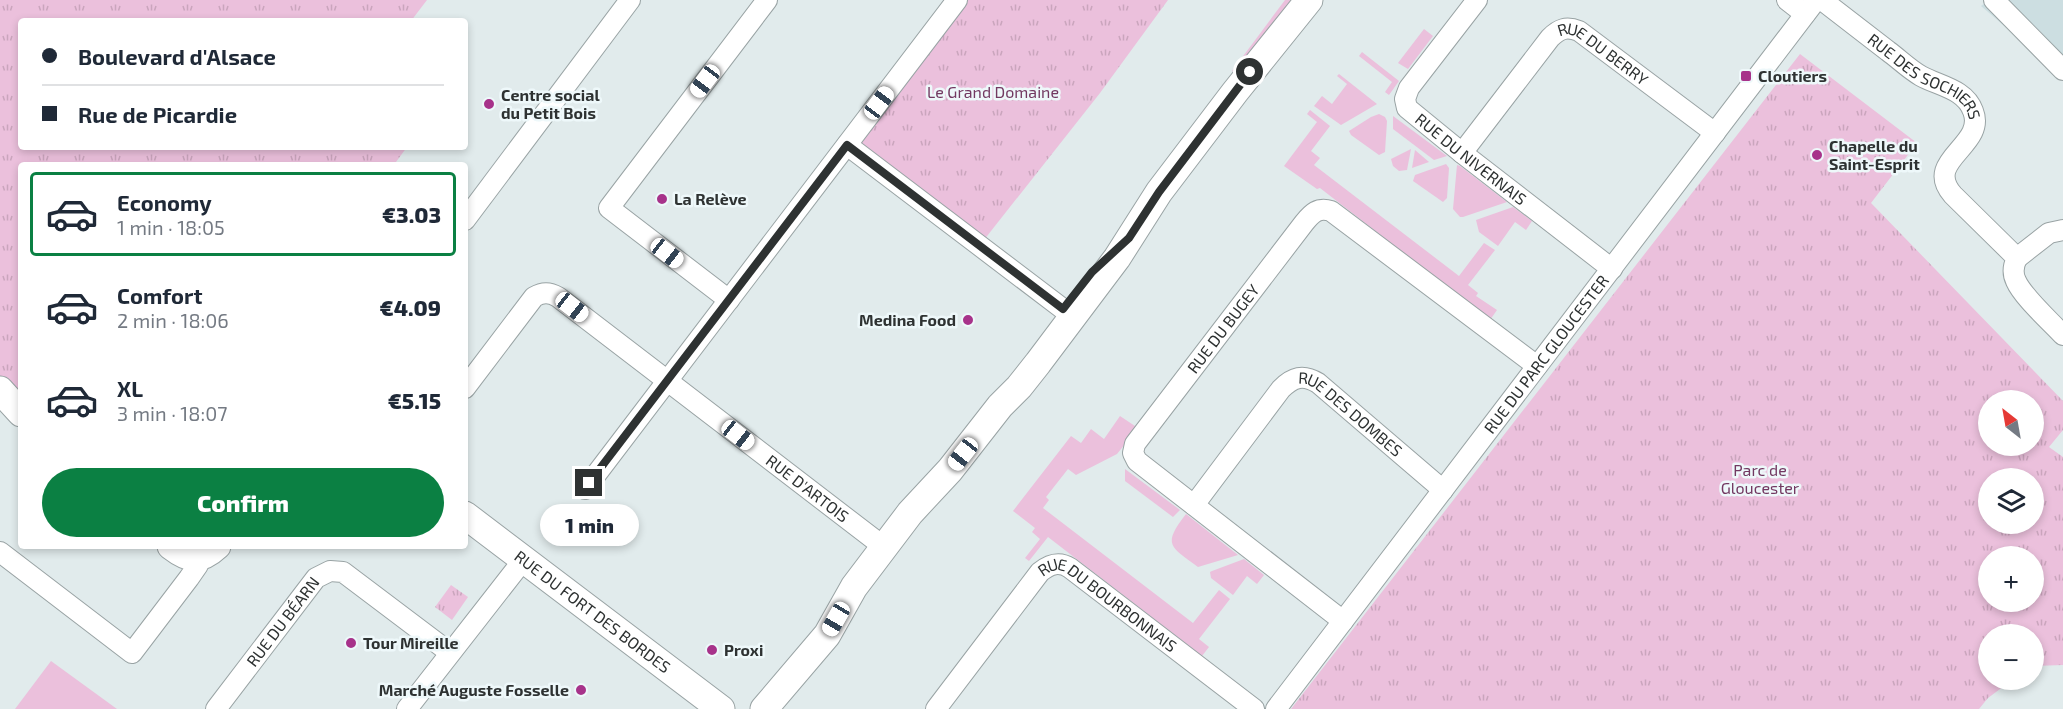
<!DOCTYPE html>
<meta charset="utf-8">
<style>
:root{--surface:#fff;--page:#f2f2f3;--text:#1f2937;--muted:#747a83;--line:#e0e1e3;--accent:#0b8043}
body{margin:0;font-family:"Exo 2",sans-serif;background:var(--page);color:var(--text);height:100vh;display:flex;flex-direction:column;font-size:22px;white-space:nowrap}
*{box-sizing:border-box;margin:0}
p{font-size:20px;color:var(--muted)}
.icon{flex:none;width:33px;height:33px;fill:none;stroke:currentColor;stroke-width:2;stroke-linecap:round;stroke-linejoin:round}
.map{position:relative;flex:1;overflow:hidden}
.drawer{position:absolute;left:18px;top:162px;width:450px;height:387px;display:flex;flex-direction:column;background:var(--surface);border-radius:6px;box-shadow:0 3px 9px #0003}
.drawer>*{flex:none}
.top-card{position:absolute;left:18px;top:18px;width:450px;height:132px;border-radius:6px;box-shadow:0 3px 9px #0003;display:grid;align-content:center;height:132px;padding:0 24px;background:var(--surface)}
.needle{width:39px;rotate:329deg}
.controls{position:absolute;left:1978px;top:390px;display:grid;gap:12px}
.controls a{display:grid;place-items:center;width:66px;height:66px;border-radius:50%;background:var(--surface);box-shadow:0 3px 9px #0003;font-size:30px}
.end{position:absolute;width:27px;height:27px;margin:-14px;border:8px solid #2e3232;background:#fff;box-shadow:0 0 0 3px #fff}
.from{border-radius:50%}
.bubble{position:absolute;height:42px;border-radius:21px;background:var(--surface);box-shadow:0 3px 9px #0003;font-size:20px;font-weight:800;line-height:42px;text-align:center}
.car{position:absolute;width:18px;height:36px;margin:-18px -9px;border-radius:8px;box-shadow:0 0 4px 2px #0007;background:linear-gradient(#fff 24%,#345 0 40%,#fff 0 76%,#345 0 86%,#fff 0)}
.top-card b{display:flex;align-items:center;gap:21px;height:57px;font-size:22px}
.top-card b+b{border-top:2px solid var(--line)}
.top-card i{width:15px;height:15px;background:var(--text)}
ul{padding:10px 0 0;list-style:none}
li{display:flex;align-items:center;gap:18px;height:84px;margin:0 12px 9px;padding:0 12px;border:3px solid transparent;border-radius:6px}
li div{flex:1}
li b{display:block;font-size:22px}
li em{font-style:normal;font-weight:800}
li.selected{border-color:var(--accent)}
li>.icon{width:54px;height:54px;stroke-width:1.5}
.button{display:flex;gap:12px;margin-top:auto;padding:12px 24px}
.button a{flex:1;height:69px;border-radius:36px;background:var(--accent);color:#fff;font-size:24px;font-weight:800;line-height:69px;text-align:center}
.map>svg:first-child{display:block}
.built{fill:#ccdee1}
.green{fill:#ebc0dc}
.park{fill:url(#park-tufts);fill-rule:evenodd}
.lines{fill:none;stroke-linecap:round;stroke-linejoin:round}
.street-casing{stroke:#99a3a4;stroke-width:22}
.secondary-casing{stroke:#99a3a4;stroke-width:29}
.street{stroke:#fff;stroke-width:20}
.secondary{stroke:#fff;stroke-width:27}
.route{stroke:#2e3232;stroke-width:8}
.poi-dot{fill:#a7328a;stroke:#eef8fa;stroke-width:2}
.labels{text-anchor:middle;stroke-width:5;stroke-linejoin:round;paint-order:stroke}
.street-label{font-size:16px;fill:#2e3232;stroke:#eef8fa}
.poi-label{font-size:16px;font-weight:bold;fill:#2e3232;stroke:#eef8fa;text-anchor:start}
.park-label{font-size:16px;fill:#723861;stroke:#eef8fa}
</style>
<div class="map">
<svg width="2063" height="709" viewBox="0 0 2063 709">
<defs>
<pattern id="park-tufts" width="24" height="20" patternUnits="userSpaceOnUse" patternTransform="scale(1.5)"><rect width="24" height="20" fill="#ebc0dc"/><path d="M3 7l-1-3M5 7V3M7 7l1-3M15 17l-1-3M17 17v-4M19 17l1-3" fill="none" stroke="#caa5bd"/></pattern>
</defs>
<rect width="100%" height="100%" fill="#e1ebec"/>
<!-- built -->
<path class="built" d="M1989 0H2063V76L1981 6Z"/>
<!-- green -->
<g class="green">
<path d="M1285 0H1300L1238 75 1232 71Z"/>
<path d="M1424 29 1433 36 1408 69 1398 63Z"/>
<path d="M1362 52 1399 81 1389 95 1385 92 1392 82 1359 56Z"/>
<path d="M1339 74 1377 104 1341 125 1314 106 1322 96 1332 104 1347 84 1337 76Z"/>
<path d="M1310 110 1330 126 1311 151 1320 158 1314 165 1459 276 1484 243 1495 250 1468 285 1478 293 1476 296 1497 310 1490 320 1320 188 1317 189 1284 166 1317 122 1307 114Z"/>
<path d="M1379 114 1385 117 1387 121 1385 152 1379 155 1351 135 1349 131 1371 117Z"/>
<path d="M1393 116 1447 156 1434 160 1393 129Z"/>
<path d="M1411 149 1407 170 1399 171 1393 166 1391 159Z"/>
<path d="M1415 150 1429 162 1412 168Z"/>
<path d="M1446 164 1449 168 1447 198 1443 202 1413 181 1415 175Z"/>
<path d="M1457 165 1460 166 1507 202 1463 217H1460L1453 209Z"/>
<path d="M1513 207 1532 221 1526 230 1515 222 1498 246 1479 232 1476 220Z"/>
<path d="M1120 416 1138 428 1117 454 1076 475 1068 469 1046 497 1049 500 1043 508 1193 623 1219 590 1230 599 1199 639 1209 647 1202 656 1048 537 1029 561 1025 558 1040 539 1032 532 1035 528 1013 511 1071 436 1081 443 1091 429 1104 439Z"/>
<path d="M1125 469 1180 510 1173 517 1125 481Z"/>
<path d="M1186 514 1238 555 1198 567C1170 546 1162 545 1186 514Z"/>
<path d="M1244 559 1264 575 1257 584 1247 576 1233 595 1211 578 1210 572 1212 571Z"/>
<path d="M51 661 117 709H15Z"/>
</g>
<!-- park -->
<g class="park">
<path d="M0 0H427L411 21H21V147H407L396 162 400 165H21V413L0 390Z"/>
<path d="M957 0H1168L1100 93 980 245 847 145Z"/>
<path d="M1800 54 1917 143 1871 203 2063 401V430L2049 447 2063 457V665L2034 666V634H1989V680H2012L1988 698 1979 709H1291ZM2034 400V446H1989V400ZM2034 478V524H1989V478ZM2034 556V602H1989V556Z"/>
<path d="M451 585 468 597 452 620 435 607Z"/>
</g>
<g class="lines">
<defs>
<g id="street">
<path id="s1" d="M1477 0 1409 88 1405 99 1407 108 1462 153 1612 269"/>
<path d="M1787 0 1805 14"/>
<path id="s2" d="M1822 0C1844 17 1866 34 1888 51 1899 59 1909 69 1921 76 1939 86 1965 89 1973 111 1987 146 1922 160 1953 195L2017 258C2013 266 2012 273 2016 281 2023 297 2050 321 2063 335"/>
<path d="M1994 0 2063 70"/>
<path d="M847 145 1063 309"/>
<path id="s3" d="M1462 153 1550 38C1559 29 1566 26 1579 31L1715 133"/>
<path d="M465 220 630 0"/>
<path d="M2017 258 2049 233 2063 230"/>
<path d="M729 300 609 208 767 0"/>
<path id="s4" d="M465 388 534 297C543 292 549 292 558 297L884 547"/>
<path d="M585 489 957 0"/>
<path id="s5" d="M1194 505 1281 389C1293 377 1303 374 1318 383L1443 490"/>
<path d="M0 552 132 653 189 578 198 565V558"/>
<path id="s6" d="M1343 621 1137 461 1133 453 1135 444 1304 223C1312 213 1318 207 1331 211L1537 366"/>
<path id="s7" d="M216 709 316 578 330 571 343 572 449 652"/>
<path d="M407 709 524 559"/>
<path id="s8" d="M936 709 1040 572C1050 564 1059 561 1070 568L1254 709"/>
<path id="s9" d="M1276 709 1816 0"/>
</g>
<g id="secondary">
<path d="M0 390 21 413"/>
<path id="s10" d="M465 515 721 709"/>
<path d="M171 546C189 560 200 562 217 546"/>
<path d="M764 709 827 635 854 587 910 513 950 470 1000 406 1019 387 1038 363 1117 258 1159 192 1235 92 1309 0"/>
</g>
</defs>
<!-- street casing -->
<use href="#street" class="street-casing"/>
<!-- secondary casing -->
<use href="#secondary" class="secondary-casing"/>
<!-- street -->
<use href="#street" class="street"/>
<!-- secondary -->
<use href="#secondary" class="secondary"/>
</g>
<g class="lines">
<!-- route -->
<path class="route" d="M589 483 847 145 1063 309 1092 272 1129 238 1159 192 1250 72"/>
</g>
<!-- markers -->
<g class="poi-dot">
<rect x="1740" y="70" width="12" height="12" rx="3"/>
<circle cx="489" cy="104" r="6"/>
<circle cx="1817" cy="155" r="6"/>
<circle cx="662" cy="199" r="6"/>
<circle cx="968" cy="320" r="6"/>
<circle cx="351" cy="643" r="6"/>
<circle cx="712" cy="650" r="6"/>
<circle cx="581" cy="690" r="6"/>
</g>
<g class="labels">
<!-- street labels -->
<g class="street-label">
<text dy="6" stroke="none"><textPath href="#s3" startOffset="208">RUE DU BERRY</textPath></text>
<text dy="6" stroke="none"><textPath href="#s2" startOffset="129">RUE DES SOCHIERS</textPath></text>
<text dy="6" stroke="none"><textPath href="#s1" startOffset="214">RUE DU NIVERNAIS</textPath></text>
<text dy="6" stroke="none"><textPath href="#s6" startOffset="424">RUE DU BUGEY</textPath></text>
<text dy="6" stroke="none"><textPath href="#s9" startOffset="446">RUE DU PARC GLOUCESTER</textPath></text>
<text dy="6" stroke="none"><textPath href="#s5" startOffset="230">RUE DES DOMBES</textPath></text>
<text dy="6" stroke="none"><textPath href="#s4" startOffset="454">RUE D'ARTOIS</textPath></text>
<text dy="6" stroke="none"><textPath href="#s10" startOffset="160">RUE DU FORT DES BORDES</textPath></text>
<text dy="6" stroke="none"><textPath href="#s8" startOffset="254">RUE DU BOURBONNAIS</textPath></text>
<text dy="6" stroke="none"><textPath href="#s7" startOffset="110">RUE DU BÉARN</textPath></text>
</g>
<!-- poi labels -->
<g class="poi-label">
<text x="1758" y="82">Cloutiers</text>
<text x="501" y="101">Centre social<tspan x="501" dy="18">du Petit Bois</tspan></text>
<text x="1829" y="152">Chapelle du<tspan x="1829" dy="18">Saint-Esprit</tspan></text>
<text x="674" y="205">La Relève</text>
<text x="956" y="326" text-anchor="end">Medina Food</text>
<text x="363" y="649">Tour Mireille</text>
<text x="724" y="656">Proxi</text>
<text x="569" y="696" text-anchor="end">Marché Auguste Fosselle</text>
</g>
<!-- park labels -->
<g class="park-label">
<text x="993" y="98">Le Grand Domaine</text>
<text x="1760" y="476">Parc de<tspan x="1760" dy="18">Gloucester</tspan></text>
</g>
</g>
</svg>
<div class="controls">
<a><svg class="needle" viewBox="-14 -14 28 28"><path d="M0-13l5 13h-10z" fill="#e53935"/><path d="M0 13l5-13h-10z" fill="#747a83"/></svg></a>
<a><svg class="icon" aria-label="layers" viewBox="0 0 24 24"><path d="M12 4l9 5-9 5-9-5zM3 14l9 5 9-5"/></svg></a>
<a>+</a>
<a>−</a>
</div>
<i class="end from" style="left:1250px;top:72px"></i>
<i class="end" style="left:589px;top:483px"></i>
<div class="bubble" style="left:540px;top:504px;width:99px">1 min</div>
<i class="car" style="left:705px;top:81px;rotate:217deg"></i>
<i class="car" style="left:879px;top:103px;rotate:37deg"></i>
<i class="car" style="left:667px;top:253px;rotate:128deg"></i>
<i class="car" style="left:572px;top:307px;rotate:128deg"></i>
<i class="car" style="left:738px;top:435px;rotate:128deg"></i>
<i class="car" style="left:963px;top:454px;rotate:218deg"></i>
<i class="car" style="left:836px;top:619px;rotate:210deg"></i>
<div class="top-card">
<b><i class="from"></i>Boulevard d'Alsace</b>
<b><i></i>Rue de Picardie</b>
</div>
<section class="drawer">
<ul>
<li class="selected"><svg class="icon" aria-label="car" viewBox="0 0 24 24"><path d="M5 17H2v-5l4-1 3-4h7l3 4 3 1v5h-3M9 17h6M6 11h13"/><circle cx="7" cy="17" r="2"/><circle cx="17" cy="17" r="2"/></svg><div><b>Economy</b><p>1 min · 18:05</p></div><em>€3.03</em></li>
<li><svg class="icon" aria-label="car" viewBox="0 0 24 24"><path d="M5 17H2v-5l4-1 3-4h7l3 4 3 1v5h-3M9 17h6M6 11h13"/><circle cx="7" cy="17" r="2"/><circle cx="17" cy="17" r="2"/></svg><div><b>Comfort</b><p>2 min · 18:06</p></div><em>€4.09</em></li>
<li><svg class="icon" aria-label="car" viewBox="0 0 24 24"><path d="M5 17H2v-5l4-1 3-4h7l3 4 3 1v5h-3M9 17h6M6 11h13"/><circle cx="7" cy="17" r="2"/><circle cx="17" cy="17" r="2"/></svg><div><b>XL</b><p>3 min · 18:07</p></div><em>€5.15</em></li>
</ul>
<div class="button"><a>Confirm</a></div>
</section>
</div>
